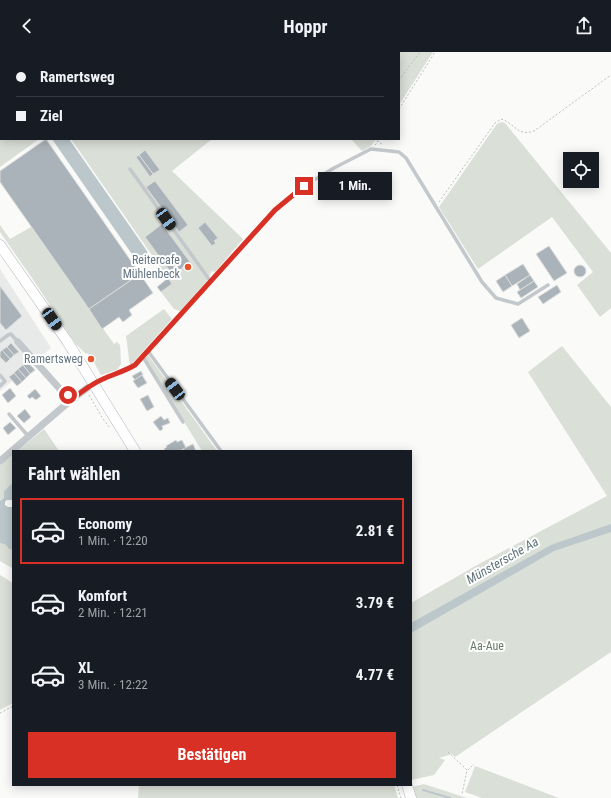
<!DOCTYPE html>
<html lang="de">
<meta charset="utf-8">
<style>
:root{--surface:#171b24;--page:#20242c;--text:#f1f3f6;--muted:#9ea1a6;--line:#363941;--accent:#d93025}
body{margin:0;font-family:"Roboto Condensed",sans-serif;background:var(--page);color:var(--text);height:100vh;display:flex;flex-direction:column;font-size:15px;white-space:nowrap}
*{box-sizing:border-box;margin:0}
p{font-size:13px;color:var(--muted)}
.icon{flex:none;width:22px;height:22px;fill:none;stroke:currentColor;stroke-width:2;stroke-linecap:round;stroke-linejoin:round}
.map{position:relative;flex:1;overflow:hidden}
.side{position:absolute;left:12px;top:398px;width:400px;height:336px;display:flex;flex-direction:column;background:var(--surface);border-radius:0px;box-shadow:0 2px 10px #0003}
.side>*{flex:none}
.guide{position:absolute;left:0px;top:0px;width:400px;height:88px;box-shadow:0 2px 10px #0003;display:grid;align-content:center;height:88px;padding:0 16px;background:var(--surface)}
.controls{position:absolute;left:563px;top:100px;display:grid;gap:8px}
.controls a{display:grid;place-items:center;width:36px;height:36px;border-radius:0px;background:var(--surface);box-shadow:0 2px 10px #0003;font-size:20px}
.end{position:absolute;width:18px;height:18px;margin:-9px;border:5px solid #d93025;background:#fff;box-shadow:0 0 0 2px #fff}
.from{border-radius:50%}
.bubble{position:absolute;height:28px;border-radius:0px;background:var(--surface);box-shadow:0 2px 10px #0003;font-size:13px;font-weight:700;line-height:28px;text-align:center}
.car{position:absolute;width:12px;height:24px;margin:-12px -6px;border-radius:5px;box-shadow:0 0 3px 1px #0007;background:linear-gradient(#222 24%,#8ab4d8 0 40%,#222 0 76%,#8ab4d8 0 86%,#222 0)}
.guide b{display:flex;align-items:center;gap:14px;height:38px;font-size:15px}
.guide b+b{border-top:1px solid var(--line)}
.guide i{width:10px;height:10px;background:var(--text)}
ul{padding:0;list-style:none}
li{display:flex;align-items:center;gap:12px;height:66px;margin:0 8px 6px;padding:0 8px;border:2px solid transparent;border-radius:0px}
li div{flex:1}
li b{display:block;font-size:15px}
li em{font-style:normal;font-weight:700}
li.selected{border-color:var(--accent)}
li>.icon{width:36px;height:36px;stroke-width:1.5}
h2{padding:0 16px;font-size:18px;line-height:48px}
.cta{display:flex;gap:8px;margin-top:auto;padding:8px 16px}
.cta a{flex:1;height:46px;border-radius:0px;background:var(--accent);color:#fff;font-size:16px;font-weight:700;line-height:46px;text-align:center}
header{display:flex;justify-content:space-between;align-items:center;height:52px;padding:0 16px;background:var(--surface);font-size:18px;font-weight:700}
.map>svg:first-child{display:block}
.built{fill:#e8e9e9}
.green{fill:#dadfd7}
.water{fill:#bbc7cb}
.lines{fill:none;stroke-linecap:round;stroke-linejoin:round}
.stream{stroke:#bbc7cb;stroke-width:2}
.building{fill:#aab3b9;stroke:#dcdcda}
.secondary-casing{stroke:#b3babf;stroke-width:11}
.path{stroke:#bbbfc2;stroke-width:1;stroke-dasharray:2 2;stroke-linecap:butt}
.lane{stroke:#c3c8cc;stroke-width:3.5}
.street{stroke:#c3c8cc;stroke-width:7}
.secondary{stroke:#fff;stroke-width:10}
.route{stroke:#d93025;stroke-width:5}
.poi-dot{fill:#e4572e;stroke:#fff;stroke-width:1.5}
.labels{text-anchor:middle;stroke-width:4;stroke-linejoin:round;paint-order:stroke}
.poi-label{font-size:12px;fill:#657683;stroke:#fff;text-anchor:end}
.park-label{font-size:12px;fill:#687a64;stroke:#fff}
.water-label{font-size:13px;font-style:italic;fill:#60757c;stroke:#fff}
</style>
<header><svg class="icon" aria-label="back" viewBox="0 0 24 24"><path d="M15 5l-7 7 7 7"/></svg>Hoppr<svg class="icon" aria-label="share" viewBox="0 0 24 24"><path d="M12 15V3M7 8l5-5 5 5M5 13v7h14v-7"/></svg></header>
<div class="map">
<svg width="611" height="746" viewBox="0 0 611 746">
<rect width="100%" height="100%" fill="#fafaf8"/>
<!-- built -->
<path class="built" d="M0 217 51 296 0 339Z"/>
<!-- green -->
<g class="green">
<path d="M271 0H433L399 53V1Z"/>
<path d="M0 69 1 87H39L0 115Z"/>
<path d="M501 70 505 71 611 201V256L600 265 577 233 593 220 552 165 478 217 439 155 497 72Z"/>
<path d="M71 87H212L172 119 243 187 215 220 212 219 206 230 180 259 174 257 161 240 172 232Z"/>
<path d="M351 87H376L371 94 362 99Z"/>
<path d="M0 173 10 187 31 175 114 292 117 290 120 293 121 312 117 318 101 323 91 305 87 301 86 302 75 291 32 226 0 180Z"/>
<path d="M164 257 172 267 130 314 126 284Z"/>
<path d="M562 294 611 355V600L455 705 452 702 439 706 445 708 434 723 411 728V551L477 513 607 444 528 320Z"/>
<path d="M148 303 217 399H202L145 306Z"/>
<path d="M44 377 59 399H17Z"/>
<path d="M13 403V430L4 439V446L0 449V413Z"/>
<path d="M0 491 6 493 9 497 13 498 12 516 0 509Z"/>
<path d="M0 523 13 531V651L0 658Z"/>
<path d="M475 714 559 746H482L465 740Z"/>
<path d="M424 732 467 746H414L412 735Z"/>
<path d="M139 733H394L398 746H138Z"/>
</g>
<!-- water -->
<g class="water">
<path d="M52 87H69L147 199 148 204 145 208H136Z"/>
<path d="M13 430V448H7L5 450V453L8 455H13V498L9 497 6 493 0 491V449L4 446V439Z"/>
<path d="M611 472V480L554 499 411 581V571L551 493Z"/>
</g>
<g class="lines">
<!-- stream -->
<path class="stream" d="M423 738 450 746"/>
</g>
<!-- building -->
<g class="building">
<path d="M46 87 140 222 89 257 0 130V119Z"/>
<path d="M145 98 160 118 153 122 139 103Z"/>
<path d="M139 103 153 122 150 125 136 105Z"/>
<path d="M155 129 188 173 179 180 146 135Z"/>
<path d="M205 170 218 186 214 189 216 191 212 194 198 176Z"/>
<path d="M162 172 190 210 173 223 145 185Z"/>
<path d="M549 194 567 221 554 229 536 202Z"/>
<path d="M523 212 530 223 512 234 505 223Z"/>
<circle cx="580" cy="219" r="6"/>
<path d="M140 222 153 241 129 258 132 263 123 270 119 265 102 277 89 257Z"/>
<path d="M505 223 512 234 503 240 496 229Z"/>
<path d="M530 223 534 229 520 238 517 232Z"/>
<path d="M168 226 172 232 161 240 157 235Z"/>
<path d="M534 229 538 235 521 246 517 240Z"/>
<path d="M557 233 561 240 543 252 538 245Z"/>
<path d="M0 234 22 264 6 278 0 271Z"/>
<path d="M522 266 530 279 519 286 511 273Z"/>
<path d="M11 291 19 300 14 303 7 295Z"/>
<path d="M7 295 14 303 10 307 2 298Z"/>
<path d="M2 298 10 307 6 311 0 305V300Z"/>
<path d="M27 309 35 318 30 322 23 313Z"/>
<path d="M23 313 30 322 26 326 18 317Z"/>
<path d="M18 317 26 326 22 330 14 321Z"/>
<path d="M141 319 143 323 135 328 132 324Z"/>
<path d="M14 321 22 330 17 334 9 325Z"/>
<path d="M142 323 147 331 138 336 133 329Z"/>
<path d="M10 336 16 344 8 351 2 343Z"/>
<path d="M35 337 41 344 36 348 32 345 30 347 27 344Z"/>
<path d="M148 343 154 355 147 359 140 347Z"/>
<path d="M25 357 31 365 24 371 17 364Z"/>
<path d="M161 364 164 368 168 366 170 371 162 374 163 377 160 379 153 370Z"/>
<path d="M10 370 16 376 8 383 3 376Z"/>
<path d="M176 388 177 390 182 388 186 396 179 399H165L164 397 167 395 166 394Z"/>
<path d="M193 392 196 399H184L183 397Z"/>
</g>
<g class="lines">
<defs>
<g id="secondary">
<path d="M0 193 67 289 135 399"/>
<path d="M407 733 411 746"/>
</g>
</defs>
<!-- secondary casing -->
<use href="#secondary" class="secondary-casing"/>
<!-- path -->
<g class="path">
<path d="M8 0 9 1"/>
<path d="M290 0 291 1"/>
<path d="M399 28 420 0"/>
<path d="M0 43 1 42"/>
<path d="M399 57 435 0"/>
<path d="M373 87 382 92"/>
<path d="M375 93 380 87"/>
<path d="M439 150 495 71 501 67C515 71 517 85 534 79L611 23"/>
<path d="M89 343 103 367 110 376"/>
<path d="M0 661 13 654"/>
<path d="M448 700 467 718 462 742"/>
<path d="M468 718 474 712"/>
<path d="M397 733 401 746"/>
</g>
<!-- lane -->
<g class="lane">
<path d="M130 117 211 230"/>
<path d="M0 289 8 283 11 282 18 290"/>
<path d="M148 299 221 399"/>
<path d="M143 305 183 370"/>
<path d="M0 323 5 329 0 334"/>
<path d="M95 331 135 313 275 158 304 134 334 116 371 97 399 100 406 106 482 230 496 246 518 252 548 233"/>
<path d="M9 362 29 385"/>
</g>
<!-- street -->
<g class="street">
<path d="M18 290 59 336 71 348"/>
<path d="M0 409 71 348 94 331"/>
</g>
<!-- secondary -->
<use href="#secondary" class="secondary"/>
</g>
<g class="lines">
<!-- route -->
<path class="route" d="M68 343 71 348C81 340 91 332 103 327 114 322 125 319 135 313L275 158 304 134"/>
</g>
<!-- markers -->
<g class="poi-dot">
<circle cx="188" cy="215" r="4"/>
<circle cx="91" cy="307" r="4"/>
</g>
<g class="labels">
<!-- poi labels -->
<g class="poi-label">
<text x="180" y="212">Reitercafe<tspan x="180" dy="14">Mühlenbeck</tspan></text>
<text x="83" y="311">Ramertsweg</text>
</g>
<!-- park labels -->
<g class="park-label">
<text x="487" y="598">Aa-Aue</text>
</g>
<!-- water labels -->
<g class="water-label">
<text transform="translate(502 508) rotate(-30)" y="5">Münstersche Aa</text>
</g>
</g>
</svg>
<div class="controls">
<a><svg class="icon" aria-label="locate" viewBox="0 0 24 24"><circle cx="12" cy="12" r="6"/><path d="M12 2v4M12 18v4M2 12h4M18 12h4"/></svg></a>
</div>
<i class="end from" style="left:68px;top:343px"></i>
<i class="end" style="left:304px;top:134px"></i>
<div class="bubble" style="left:318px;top:120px;width:74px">1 Min.</div>
<i class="car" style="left:166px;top:167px;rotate:144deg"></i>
<i class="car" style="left:52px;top:267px;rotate:145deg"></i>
<i class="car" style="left:175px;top:337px;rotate:323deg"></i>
<div class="guide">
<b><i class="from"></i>Ramertsweg</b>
<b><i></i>Ziel</b>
</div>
<section class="side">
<h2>Fahrt wählen</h2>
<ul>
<li class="selected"><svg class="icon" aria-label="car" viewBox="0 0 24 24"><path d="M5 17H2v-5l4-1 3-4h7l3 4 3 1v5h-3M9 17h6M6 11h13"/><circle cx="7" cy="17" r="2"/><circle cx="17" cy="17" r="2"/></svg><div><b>Economy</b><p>1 Min. · 12:20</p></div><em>2.81 €</em></li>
<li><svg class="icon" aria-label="car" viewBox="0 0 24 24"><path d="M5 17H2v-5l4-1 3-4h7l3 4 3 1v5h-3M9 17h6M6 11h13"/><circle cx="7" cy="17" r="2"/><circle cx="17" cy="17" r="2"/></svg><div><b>Komfort</b><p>2 Min. · 12:21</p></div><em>3.79 €</em></li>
<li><svg class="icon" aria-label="car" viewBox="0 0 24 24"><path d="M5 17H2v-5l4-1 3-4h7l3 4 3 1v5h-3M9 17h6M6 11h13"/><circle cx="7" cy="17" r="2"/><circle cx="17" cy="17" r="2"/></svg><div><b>XL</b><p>3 Min. · 12:22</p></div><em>4.77 €</em></li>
</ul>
<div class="cta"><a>Bestätigen</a></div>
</section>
</div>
